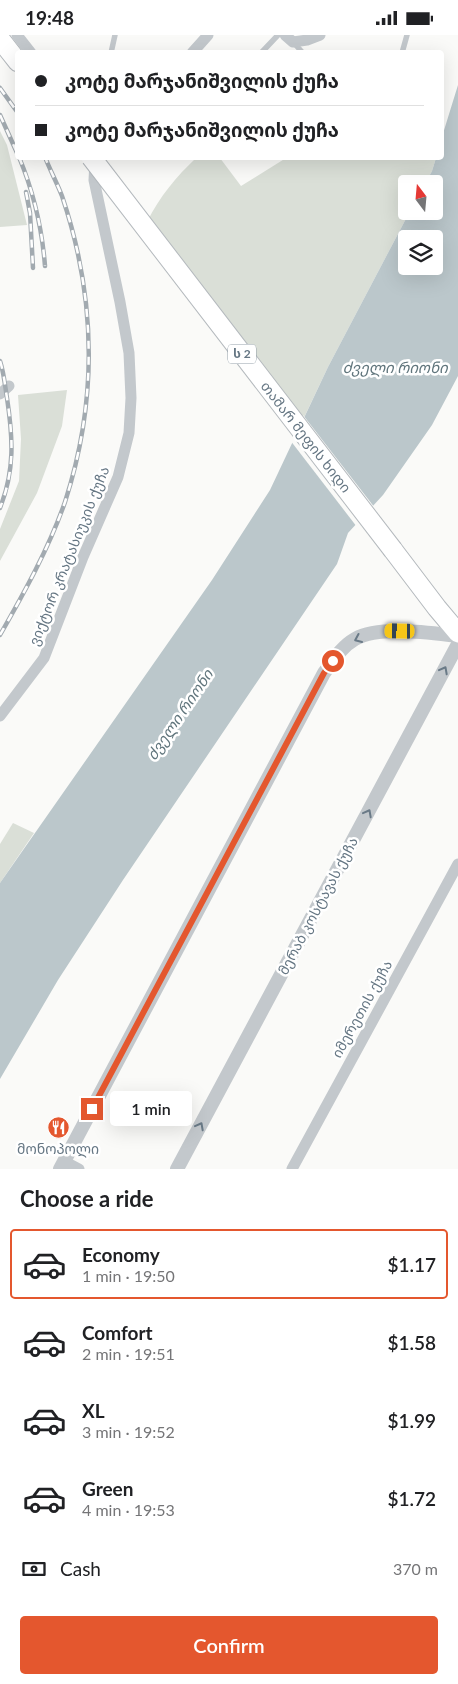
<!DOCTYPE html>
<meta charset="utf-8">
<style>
:root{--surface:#fff;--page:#f2f2f2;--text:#202124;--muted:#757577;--line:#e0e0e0;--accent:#e4572e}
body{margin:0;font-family:Lato,"Noto Sans Georgian",sans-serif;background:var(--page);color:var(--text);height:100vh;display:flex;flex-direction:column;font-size:19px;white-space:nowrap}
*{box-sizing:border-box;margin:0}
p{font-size:16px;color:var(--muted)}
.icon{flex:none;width:28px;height:28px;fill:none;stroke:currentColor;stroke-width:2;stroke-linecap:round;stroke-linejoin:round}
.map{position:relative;height:1134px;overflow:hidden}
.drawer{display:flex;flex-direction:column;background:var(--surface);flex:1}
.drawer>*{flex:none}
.hud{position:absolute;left:15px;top:15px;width:429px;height:110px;border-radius:5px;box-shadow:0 5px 20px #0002;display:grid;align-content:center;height:110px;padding:0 20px;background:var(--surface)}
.needle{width:32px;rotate:344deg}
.tools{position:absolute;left:398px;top:140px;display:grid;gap:10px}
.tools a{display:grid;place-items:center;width:45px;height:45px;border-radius:5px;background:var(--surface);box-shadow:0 5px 20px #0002;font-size:25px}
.end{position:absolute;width:22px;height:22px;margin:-11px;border:6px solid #e4572e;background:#fff;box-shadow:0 0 0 2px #fff}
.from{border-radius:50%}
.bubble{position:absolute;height:35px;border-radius:5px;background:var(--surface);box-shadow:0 5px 20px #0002;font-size:16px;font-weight:600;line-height:35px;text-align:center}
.car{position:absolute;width:15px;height:30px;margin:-15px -8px;border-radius:6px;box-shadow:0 0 4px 1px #0007;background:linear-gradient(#f5c518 24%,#345 0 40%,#f5c518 0 76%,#345 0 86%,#f5c518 0)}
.hud b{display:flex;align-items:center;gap:18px;height:48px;font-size:19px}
.hud b+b{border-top:1px solid var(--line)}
.hud i{width:12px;height:12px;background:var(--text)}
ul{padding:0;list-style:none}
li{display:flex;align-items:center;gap:15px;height:70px;margin:0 10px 8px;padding:0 10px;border:2px solid transparent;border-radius:5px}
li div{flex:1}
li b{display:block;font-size:19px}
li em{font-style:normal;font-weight:600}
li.on{border-color:var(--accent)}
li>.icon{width:45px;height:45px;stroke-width:1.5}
h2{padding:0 20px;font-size:22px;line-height:60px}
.pay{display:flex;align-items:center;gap:12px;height:55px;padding:0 20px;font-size:19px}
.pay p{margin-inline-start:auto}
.primary-button{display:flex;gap:10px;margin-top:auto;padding:10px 20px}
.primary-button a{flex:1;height:58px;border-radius:5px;background:var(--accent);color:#fff;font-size:20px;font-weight:600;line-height:58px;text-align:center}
.status{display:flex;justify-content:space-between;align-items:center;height:35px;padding:0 25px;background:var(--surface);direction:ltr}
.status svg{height:14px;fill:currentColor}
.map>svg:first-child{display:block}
.green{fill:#dadfd7}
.water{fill:#bbc7cb;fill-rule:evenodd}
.pier{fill:#fafaf8}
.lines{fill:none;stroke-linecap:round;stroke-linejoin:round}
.trunk-casing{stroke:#b4b9bd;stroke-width:21}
.service{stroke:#c3c8cc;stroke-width:5.5}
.minor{stroke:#c3c8cc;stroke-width:11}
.tertiary{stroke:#c3c8cc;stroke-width:14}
.trunk{stroke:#fff;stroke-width:19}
.rail-casing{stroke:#a2aab0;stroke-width:4.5}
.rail{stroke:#fff;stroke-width:2.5;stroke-dasharray:8;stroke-linecap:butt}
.trunk-bridge-casing{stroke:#b4b9bd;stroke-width:21;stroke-linecap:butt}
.trunk-bridge{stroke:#fff;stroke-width:19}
.oneway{stroke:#6a7a87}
.route{stroke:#e4572e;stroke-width:6}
.labels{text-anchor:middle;stroke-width:5;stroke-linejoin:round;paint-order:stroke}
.shield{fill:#fff;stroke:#939fa8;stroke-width:1}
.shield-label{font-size:12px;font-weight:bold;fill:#657683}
.street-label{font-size:14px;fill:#657683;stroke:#fff}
.poi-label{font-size:14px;fill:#657683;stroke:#fff}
.water-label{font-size:15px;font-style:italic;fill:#60757c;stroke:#fff}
</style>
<div class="status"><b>19:48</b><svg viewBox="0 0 49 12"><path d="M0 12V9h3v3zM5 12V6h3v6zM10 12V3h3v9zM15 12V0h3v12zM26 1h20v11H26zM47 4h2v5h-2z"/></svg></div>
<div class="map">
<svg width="458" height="1134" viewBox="0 0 458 1134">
<rect width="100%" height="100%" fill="#fafaf8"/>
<!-- green -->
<g class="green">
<path d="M0 96 7 110 27 190 0 192Z"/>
<path d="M196 123H220L241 151 286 123H436L432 136 425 149H406V176H410L328 332 300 391 147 187C160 161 176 142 196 123Z"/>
<path d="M67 355 62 391 37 458 0 526V494L19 446 21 404 18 360Z"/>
<path d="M13 788 34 798 0 848V809Z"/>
</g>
<!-- water -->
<path class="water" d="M458 50V341L432 390 383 460 348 498 337 529 123 845 58 945 0 1044V848L212 545 270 455 328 332 410 176H434V149H425L432 136 436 123 441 122V105ZM406 204H434V231H406Z"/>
<!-- pier -->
<path class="pier" d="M303 380 375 473 357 492 290 405Z"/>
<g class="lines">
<defs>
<g id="trunk">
<path d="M0 4 18 27"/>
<path d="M393 515 437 573 458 598"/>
</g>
</defs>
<!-- trunk casing -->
<use href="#trunk" class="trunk-casing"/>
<!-- service -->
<g class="service">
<path d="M293 7 303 18"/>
<path d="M111 18 115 0"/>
<path d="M261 18 278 0"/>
<path d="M402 18 407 0"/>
</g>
<!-- minor -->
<g class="minor">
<path d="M17 0 31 18"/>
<path d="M285 0 293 7 307 5 320 0"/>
<path d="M192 18 208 0"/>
<path d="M0 359 9 351"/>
<path d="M0 681 44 623 83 522 118 442 129 398 131 363 129 318 120 267 94 145 95 127"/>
<path d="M64 1126 79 1134"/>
<path d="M292 1134 458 829"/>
</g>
<!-- tertiary -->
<g class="tertiary">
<path d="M60 1134 324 638C333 626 341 612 355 604 379 590 431 598 458 601"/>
<path d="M177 1134 458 609"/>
</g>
<!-- trunk -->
<use href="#trunk" class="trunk"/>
<defs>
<g id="rail">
<path d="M0 53 18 78"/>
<path d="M0 80 18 120"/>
<path d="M19 122C34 158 42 193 45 231"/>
<path d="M26 157 30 178 33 233"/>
<path d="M0 326C4 338 5 351 7 363 13 403 15 435 0 473"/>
<path d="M0 600C24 558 49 513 65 467 98 365 96 262 62 161 57 148 50 135 45 122"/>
</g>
</defs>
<!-- rail casing -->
<use href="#rail" class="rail-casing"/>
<!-- rail -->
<use href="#rail" class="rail"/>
<defs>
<path id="trunk-bridge" d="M91 122 393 515"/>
</defs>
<!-- trunk-bridge casing -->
<use href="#trunk-bridge" class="trunk-bridge-casing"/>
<!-- trunk-bridge -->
<use href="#trunk-bridge" class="trunk-bridge"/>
</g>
<!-- one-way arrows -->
<defs><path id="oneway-chevron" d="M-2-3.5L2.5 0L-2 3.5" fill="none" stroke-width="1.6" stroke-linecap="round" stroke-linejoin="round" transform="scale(1.25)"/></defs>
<g class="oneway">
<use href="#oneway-chevron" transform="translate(358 604) rotate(156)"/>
<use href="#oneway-chevron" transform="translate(444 635) rotate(-62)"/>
<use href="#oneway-chevron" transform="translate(368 778) rotate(-62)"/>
<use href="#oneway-chevron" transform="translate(200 1091) rotate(-62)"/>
</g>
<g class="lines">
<!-- route -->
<path class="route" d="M92 1074 324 638 333 626"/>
</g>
<!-- icons -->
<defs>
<symbol id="restaurant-disc" viewBox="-11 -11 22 22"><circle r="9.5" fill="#e4572e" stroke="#fff"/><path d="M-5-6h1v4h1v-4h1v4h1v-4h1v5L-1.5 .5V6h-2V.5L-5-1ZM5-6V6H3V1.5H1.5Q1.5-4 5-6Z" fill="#fff"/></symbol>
</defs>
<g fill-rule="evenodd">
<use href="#restaurant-disc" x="46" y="1080" width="25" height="25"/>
</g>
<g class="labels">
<!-- shield labels -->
<rect class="shield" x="228" y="309.5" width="28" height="19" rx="4"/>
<g class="shield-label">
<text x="242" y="323">ს 2</text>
</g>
<!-- street labels -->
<g class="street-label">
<text transform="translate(306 402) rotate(52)" y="5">თამარ მეფის ხიდი</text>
<text transform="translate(69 521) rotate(-68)" y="5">ვიქტორ კრატასიუკის ქუჩა</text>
<text transform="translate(318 871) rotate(-62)" y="5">მერაბ კოსტავას ქუჩა</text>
<text transform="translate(362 974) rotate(-61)" y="5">იმერეთის ქუჩა</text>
</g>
<!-- poi labels -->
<g class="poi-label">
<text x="58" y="1119">მონოპოლი</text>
</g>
<!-- water labels -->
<g class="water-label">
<text x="395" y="338">ძველი რიონი</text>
<text transform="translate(180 680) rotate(-56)" y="5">ძველი რიონი</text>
</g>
</g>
</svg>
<div class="tools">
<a><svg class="needle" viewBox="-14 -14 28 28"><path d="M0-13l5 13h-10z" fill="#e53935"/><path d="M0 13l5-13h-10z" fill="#757577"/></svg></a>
<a><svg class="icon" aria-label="layers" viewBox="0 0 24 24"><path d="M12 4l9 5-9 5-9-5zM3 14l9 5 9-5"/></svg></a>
</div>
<i class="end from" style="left:333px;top:626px"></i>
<i class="end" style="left:92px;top:1074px"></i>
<div class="bubble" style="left:110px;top:1056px;width:82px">1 min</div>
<i class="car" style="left:400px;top:596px;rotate:271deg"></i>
<div class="hud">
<b><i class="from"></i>კოტე მარჯანიშვილის ქუჩა</b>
<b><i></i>კოტე მარჯანიშვილის ქუჩა</b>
</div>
</div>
<section class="drawer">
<h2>Choose a ride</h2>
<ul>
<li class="on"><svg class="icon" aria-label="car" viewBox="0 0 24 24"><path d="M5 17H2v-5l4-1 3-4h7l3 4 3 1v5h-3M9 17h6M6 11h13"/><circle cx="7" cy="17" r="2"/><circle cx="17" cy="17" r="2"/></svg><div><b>Economy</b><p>1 min · 19:50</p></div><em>$1.17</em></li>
<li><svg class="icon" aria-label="car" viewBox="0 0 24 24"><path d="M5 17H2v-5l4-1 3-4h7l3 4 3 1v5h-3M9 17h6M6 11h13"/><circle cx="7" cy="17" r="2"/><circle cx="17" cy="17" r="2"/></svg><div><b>Comfort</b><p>2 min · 19:51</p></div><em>$1.58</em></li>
<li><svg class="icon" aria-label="car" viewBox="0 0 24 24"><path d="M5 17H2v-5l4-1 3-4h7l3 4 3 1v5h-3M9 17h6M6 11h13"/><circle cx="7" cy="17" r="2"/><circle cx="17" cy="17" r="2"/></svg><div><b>XL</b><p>3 min · 19:52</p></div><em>$1.99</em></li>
<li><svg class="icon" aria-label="car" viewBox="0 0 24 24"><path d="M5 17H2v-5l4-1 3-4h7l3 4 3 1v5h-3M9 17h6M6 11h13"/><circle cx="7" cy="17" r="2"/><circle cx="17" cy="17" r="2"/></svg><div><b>Green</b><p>4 min · 19:53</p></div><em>$1.72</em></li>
</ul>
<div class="pay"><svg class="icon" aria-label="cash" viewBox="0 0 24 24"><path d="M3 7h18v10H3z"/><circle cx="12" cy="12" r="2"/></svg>Cash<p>370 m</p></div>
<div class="primary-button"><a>Confirm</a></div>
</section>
